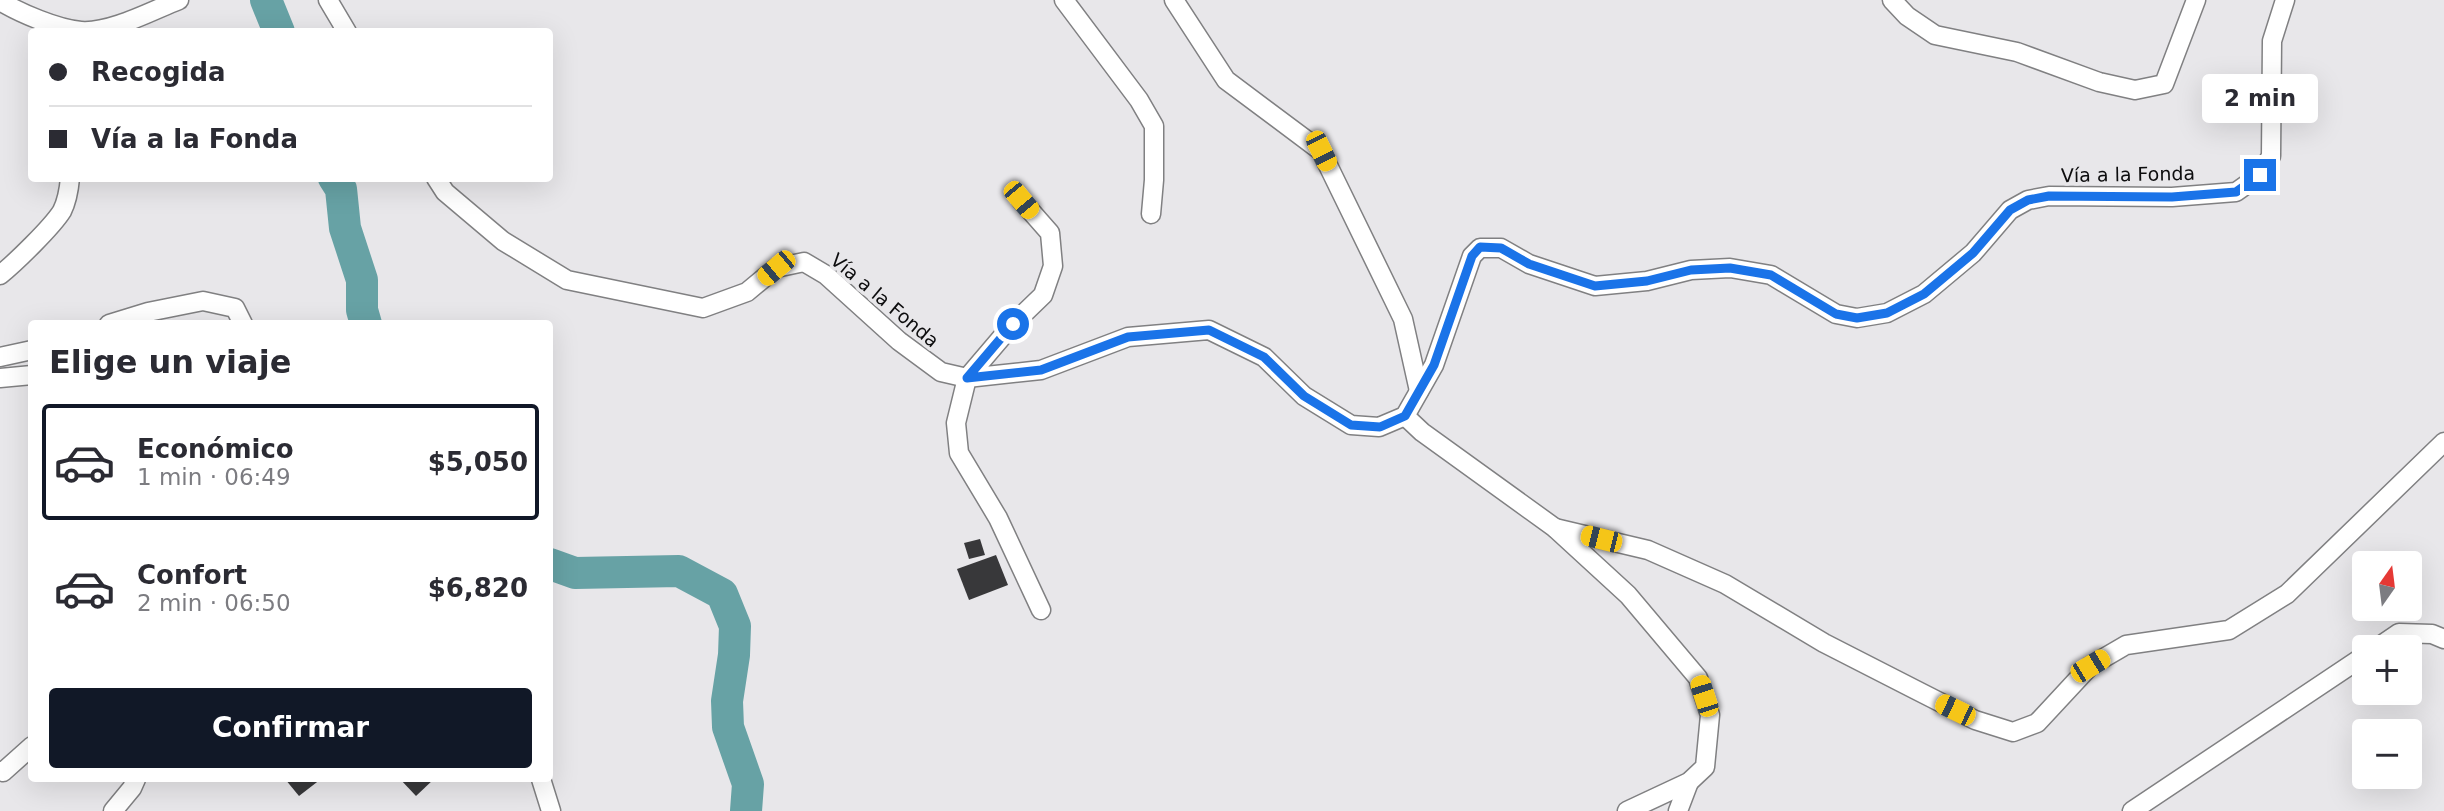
<!DOCTYPE html>
<html lang="es">
<meta charset="utf-8">
<style>
:root{--surface:#fff;--page:#f2f2f3;--text:#2b2b33;--muted:#7c7c81;--line:#e1e1e2;--accent:#111827}
body{margin:0;font-family:"DejaVu Sans",sans-serif;background:var(--page);color:var(--text);height:100vh;display:flex;flex-direction:column;font-size:26px;white-space:nowrap}
*{box-sizing:border-box;margin:0}
p{font-size:23px;color:var(--muted)}
.icon{flex:none;width:38px;height:38px;fill:none;stroke:currentColor;stroke-width:2;stroke-linecap:round;stroke-linejoin:round}
.map{position:relative;flex:1;overflow:hidden}
.side{position:absolute;left:28px;top:320px;width:525px;height:462px;display:flex;flex-direction:column;background:var(--surface);border-radius:7px;box-shadow:0 7px 28px #0002}
.side>*{flex:none}
.hud{position:absolute;left:28px;top:28px;width:525px;height:154px;border-radius:7px;box-shadow:0 7px 28px #0002;display:grid;align-content:center;height:154px;padding:0 21px;background:var(--surface)}
.needle{width:46px;rotate:14deg}
.controls{position:absolute;left:2352px;top:551px;display:grid;gap:14px}
.controls a{display:grid;place-items:center;width:70px;height:70px;border-radius:7px;background:var(--surface);box-shadow:0 7px 28px #0002;font-size:35px}
.end{position:absolute;width:32px;height:32px;margin:-16px;border:9px solid #1a73e8;background:#fff;box-shadow:0 0 0 4px #fff}
.from{border-radius:50%}
.bubble{position:absolute;height:49px;border-radius:7px;background:var(--surface);box-shadow:0 7px 28px #0002;font-size:23px;font-weight:700;line-height:49px;text-align:center}
.car{position:absolute;width:21px;height:42px;margin:-21px -10px;border-radius:9px;box-shadow:0 0 5px 2px #0007;background:linear-gradient(#f5c518 24%,#345 0 40%,#f5c518 0 76%,#345 0 86%,#f5c518 0)}
.hud b{display:flex;align-items:center;gap:24px;height:66px;font-size:26px}
.hud b+b{border-top:2px solid var(--line)}
.hud i{width:18px;height:18px;background:var(--text)}
ul{padding:0;list-style:none}
li{display:flex;align-items:center;gap:21px;height:116px;margin:0 14px 10px;padding:0 7px;border:4px solid transparent;border-radius:7px}
li div{flex:1}
li b{display:block;font-size:26px}
li em{font-style:normal;font-weight:700}
li.current{border-color:var(--accent)}
li>.icon{width:63px;height:63px;stroke-width:1.5}
h2{padding:0 21px;font-size:32px;line-height:84px}
.primary-button{display:flex;gap:14px;margin-top:auto;padding:14px 21px}
.primary-button a{flex:1;height:80px;border-radius:7px;background:var(--accent);color:#fff;font-size:28px;font-weight:700;line-height:80px;text-align:center}
.map>svg:first-child{display:block}
.lines{fill:none;stroke-linecap:round;stroke-linejoin:round}
.river{stroke:#67a2a5;stroke-width:32}
.building{fill:#38383a}
.minor-casing{stroke:#808082;stroke-width:21}
.minor{stroke:#fff;stroke-width:18}
.route{stroke:#1a73e8;stroke-width:9}
.labels{text-anchor:middle;stroke-width:7;stroke-linejoin:round;paint-order:stroke}
.street-label{font-size:19px;fill:#0d0d0e;stroke:#e8e7ea}
</style>
<div class="map">
<svg width="2444" height="811" viewBox="0 0 2444 811">
<rect width="100%" height="100%" fill="#e8e7ea"/>
<g class="lines">
<!-- river -->
<g class="river">
<path d="M266 0 279 32"/>
<path d="M334 178 341 189 345 228 362 280V310L366 324"/>
<path d="M550 564 575 573 679 571 722 594 735 626 734 655 727 701 728 727 748 784 746 811"/>
</g>
</g>
<!-- building -->
<g class="building">
<path d="M980 539 985 555 969 559 964 543Z"/>
<path d="M996 555 1008 585 969 600 957 569Z"/>
<path d="M285 779H321L299 796Z"/>
<path d="M400 779H434L416 796Z"/>
</g>
<g class="lines">
<defs>
<g id="minor">
<path d="M328 0 347 32"/>
<path d="M1064 0 1139 100 1154 126V180L1151 214"/>
<path d="M1174 0 1226 80 1321 151 1403 319 1419 391"/>
<path d="M1892 0 1907 16 1935 35 2017 52 2099 82 2135 90 2164 84 2196 0"/>
<path d="M0 1C20 13 57 29 81 31 111 33 151 11 179 0"/>
<path d="M436 178 445 192 503 241 567 280 703 308 747 292 776 268 804 262 826 275 899 341 941 372 967 378 1041 370 1128 337 1209 330 1264 357 1304 396 1351 425 1379 427 1405 416 1434 365 1472 256 1480 248H1501L1529 264 1595 286 1647 281 1691 270 1730 268 1771 275 1836 314 1857 318 1887 313 1924 294 1973 253 2010 210 2028 200 2049 196 2172 197 2236 192 2260 175 2271 156 2272 41 2285 0"/>
<path d="M1021 200 1050 233 1053 266 1043 295 1013 324 967 378 956 423 959 453 998 518 1041 610"/>
<path d="M0 275C15 263 52 227 62 211 67 201 69 189 70 178"/>
<path d="M109 324 148 312 203 301 235 308 243 324"/>
<path d="M0 357 32 350"/>
<path d="M0 378 32 375"/>
<path d="M1405 416 1422 432 1555 528 1628 595 1698 678 1710 715 1705 767 1689 782 1627 811"/>
<path d="M1555 528 1648 550 1725 584 1824 643 1914 689 1975 720 2013 732 2037 723 2090 666 2126 645 2229 630 2287 594 2444 442"/>
<path d="M2377 648 2399 633 2432 634 2444 639"/>
<path d="M0 771 3 772 32 746"/>
<path d="M541 779 551 811"/>
<path d="M113 811 132 788 136 779"/>
<path d="M1678 811 1689 782"/>
<path d="M2132 811 2364 656"/>
</g>
</defs>
<!-- minor casing -->
<use href="#minor" class="minor-casing"/>
<!-- minor -->
<use href="#minor" class="minor"/>
</g>
<g class="lines">
<!-- route -->
<path class="route" d="M1013 324 967 378 1041 370 1128 337 1209 330 1264 357 1304 396 1351 425 1380 427 1405 416 1434 365 1472 256 1480 247 1501 248 1529 264 1595 286 1647 281 1691 270 1730 268 1771 275 1836 314 1857 318 1887 313 1924 294 1973 253 2010 210 2028 200 2049 196 2172 197 2236 192 2260 175"/>
</g>
<g class="labels">
<!-- street labels -->
<g class="street-label">
<text transform="translate(2128 174) rotate(-1)" y="7">Vía a la Fonda</text>
<text transform="translate(885 300) rotate(40)" y="7">Vía a la Fonda</text>
</g>
</g>
</svg>
<div class="controls">
<a><svg class="needle" viewBox="-14 -14 28 28"><path d="M0-13l5 13h-10z" fill="#e53935"/><path d="M0 13l5-13h-10z" fill="#7c7c81"/></svg></a>
<a>+</a>
<a>−</a>
</div>
<i class="end from" style="left:1013px;top:324px"></i>
<i class="end" style="left:2260px;top:175px"></i>
<div class="bubble" style="left:2202px;top:74px;width:116px">2 min</div>
<i class="car" style="left:1321px;top:151px;rotate:154deg"></i>
<i class="car" style="left:1021px;top:200px;rotate:140deg"></i>
<i class="car" style="left:776px;top:268px;rotate:230deg"></i>
<i class="car" style="left:1601px;top:539px;rotate:284deg"></i>
<i class="car" style="left:2090px;top:666px;rotate:59deg"></i>
<i class="car" style="left:1704px;top:696px;rotate:342deg"></i>
<i class="car" style="left:1955px;top:710px;rotate:296deg"></i>
<div class="hud">
<b><i class="from"></i>Recogida</b>
<b><i></i>Vía a la Fonda</b>
</div>
<section class="side">
<h2>Elige un viaje</h2>
<ul>
<li class="current"><svg class="icon" aria-label="car" viewBox="0 0 24 24"><path d="M5 17H2v-5l4-1 3-4h7l3 4 3 1v5h-3M9 17h6M6 11h13"/><circle cx="7" cy="17" r="2"/><circle cx="17" cy="17" r="2"/></svg><div><b>Económico</b><p>1 min · 06:49</p></div><em>$5,050</em></li>
<li><svg class="icon" aria-label="car" viewBox="0 0 24 24"><path d="M5 17H2v-5l4-1 3-4h7l3 4 3 1v5h-3M9 17h6M6 11h13"/><circle cx="7" cy="17" r="2"/><circle cx="17" cy="17" r="2"/></svg><div><b>Confort</b><p>2 min · 06:50</p></div><em>$6,820</em></li>
</ul>
<div class="primary-button"><a>Confirmar</a></div>
</section>
</div>
